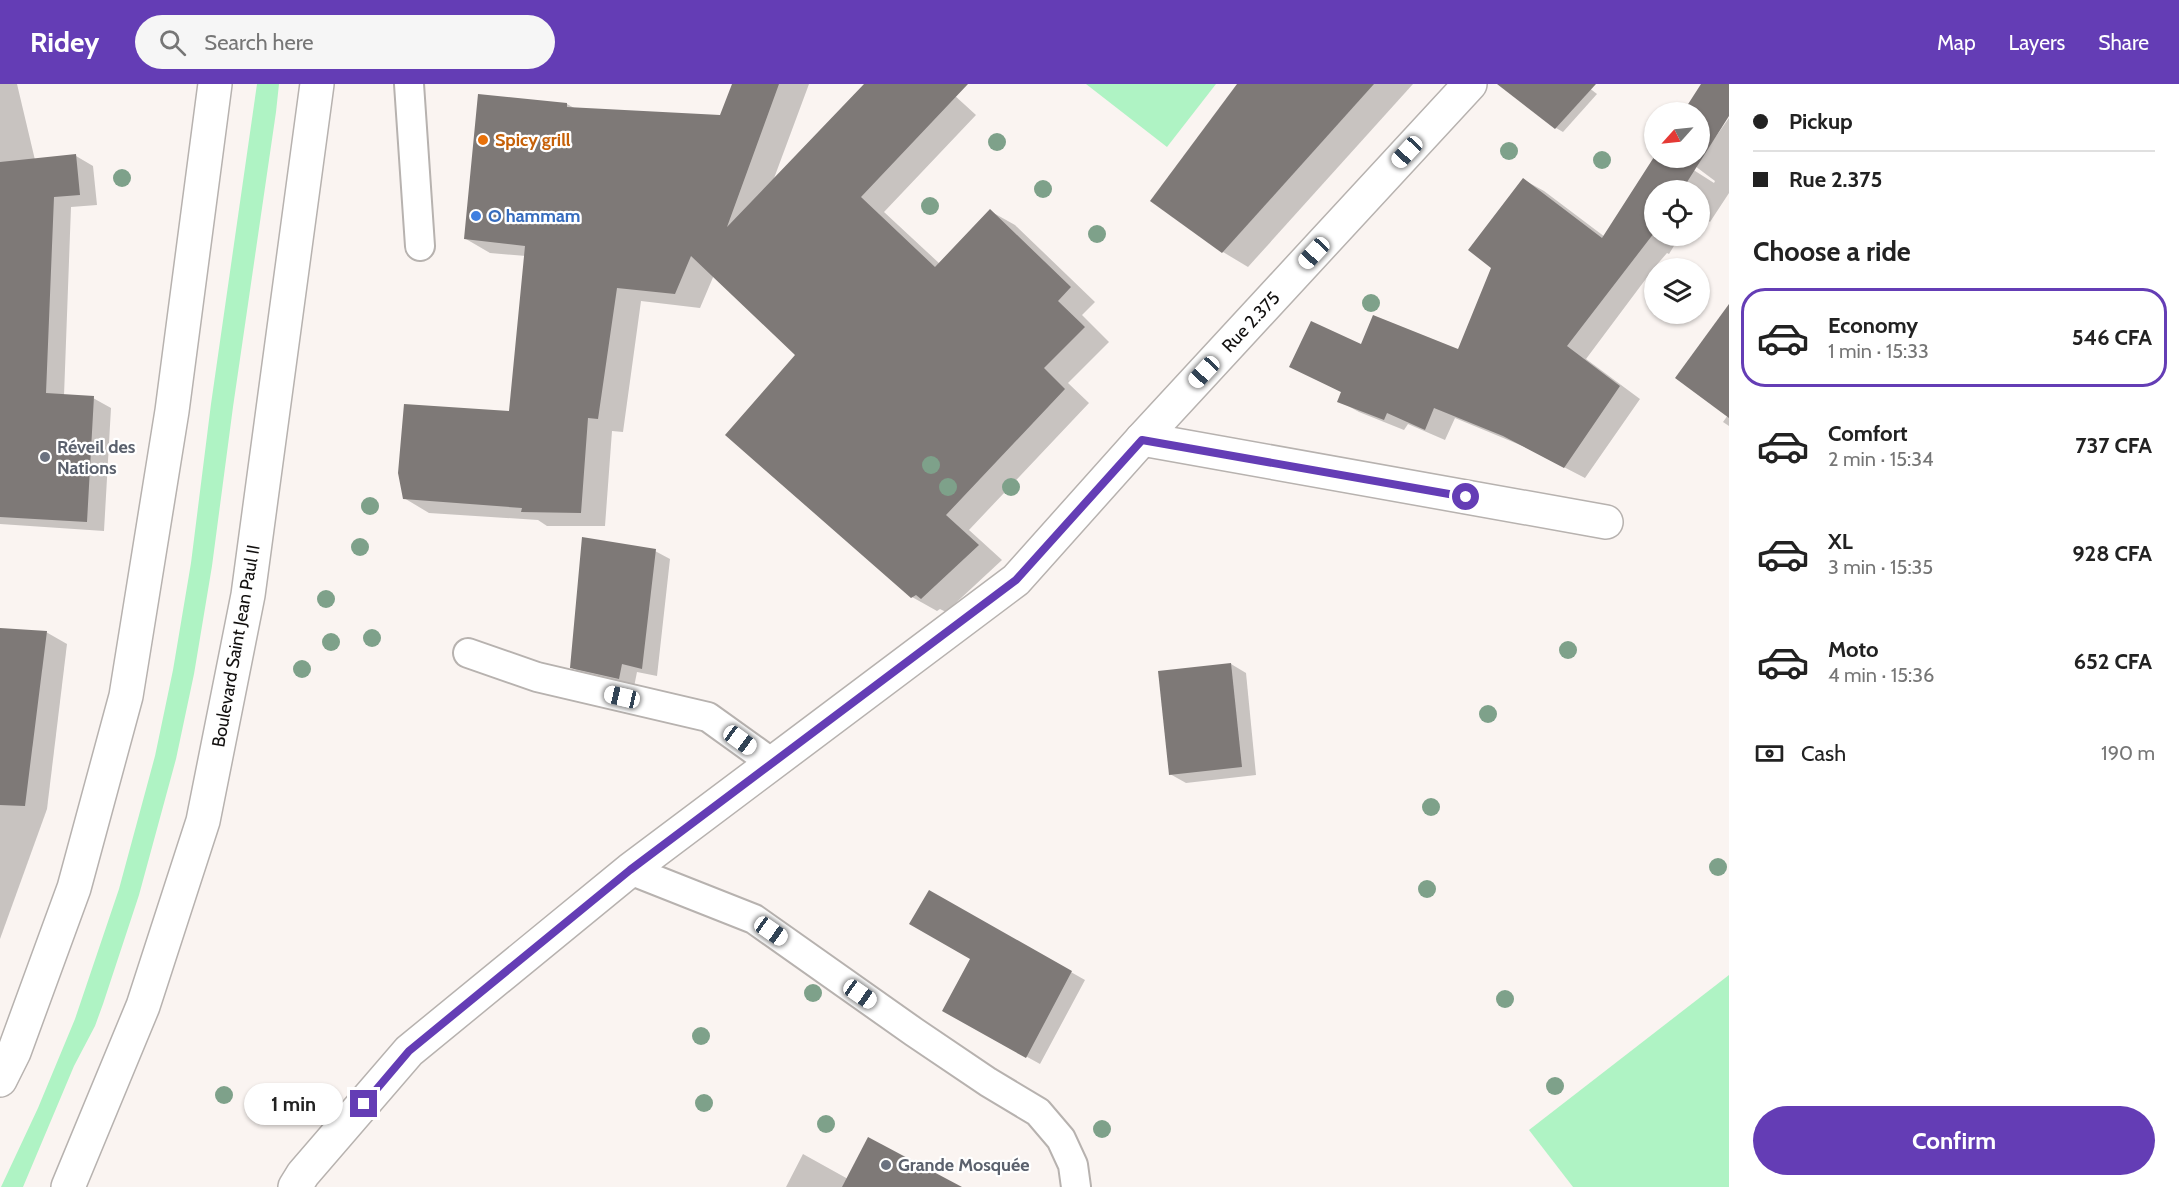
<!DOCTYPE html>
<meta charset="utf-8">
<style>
:root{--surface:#fff;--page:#f6f6f6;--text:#222;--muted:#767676;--line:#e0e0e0;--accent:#643db5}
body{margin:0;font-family:Cabin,sans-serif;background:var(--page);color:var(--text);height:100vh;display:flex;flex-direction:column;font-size:22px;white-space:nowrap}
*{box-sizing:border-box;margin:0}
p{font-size:20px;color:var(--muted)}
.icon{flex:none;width:33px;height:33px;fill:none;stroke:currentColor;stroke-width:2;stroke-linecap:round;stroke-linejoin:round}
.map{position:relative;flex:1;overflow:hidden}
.details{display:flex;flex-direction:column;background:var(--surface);width:450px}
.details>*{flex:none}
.banner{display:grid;align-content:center;height:132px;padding:0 24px;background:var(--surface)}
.needle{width:39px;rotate:243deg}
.controls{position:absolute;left:1644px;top:18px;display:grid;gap:12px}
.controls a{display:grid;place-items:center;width:66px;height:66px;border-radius:50%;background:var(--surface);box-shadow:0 2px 4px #0004;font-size:30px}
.end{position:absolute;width:27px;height:27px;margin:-14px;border:8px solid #643db5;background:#fff;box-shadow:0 0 0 3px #fff}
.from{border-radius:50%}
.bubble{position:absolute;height:42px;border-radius:21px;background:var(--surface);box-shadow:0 2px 4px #0004;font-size:20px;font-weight:700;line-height:42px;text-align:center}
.car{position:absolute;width:18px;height:36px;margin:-18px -9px;border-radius:8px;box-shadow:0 0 4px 2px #0007;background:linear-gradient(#fff 24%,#345 0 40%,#fff 0 76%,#345 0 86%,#fff 0)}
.banner b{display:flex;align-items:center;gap:21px;height:57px;font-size:22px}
.banner b+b{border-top:2px solid var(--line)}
.banner i{width:15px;height:15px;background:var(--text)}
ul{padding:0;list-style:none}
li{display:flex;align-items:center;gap:18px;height:99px;margin:0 12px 9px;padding:0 12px;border:3px solid transparent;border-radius:24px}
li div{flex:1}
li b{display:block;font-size:22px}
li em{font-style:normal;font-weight:700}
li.current{border-color:var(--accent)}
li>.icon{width:54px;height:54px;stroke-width:1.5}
h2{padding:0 24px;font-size:27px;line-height:72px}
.pay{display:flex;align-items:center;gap:15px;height:66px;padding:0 24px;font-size:22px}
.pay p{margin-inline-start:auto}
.button{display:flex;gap:12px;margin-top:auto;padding:12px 24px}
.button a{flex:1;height:69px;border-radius:36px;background:var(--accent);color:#fff;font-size:24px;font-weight:700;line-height:69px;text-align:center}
header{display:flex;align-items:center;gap:36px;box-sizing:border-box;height:84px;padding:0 30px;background:var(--accent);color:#fff}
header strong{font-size:28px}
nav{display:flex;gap:33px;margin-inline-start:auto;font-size:21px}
.search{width:420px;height:54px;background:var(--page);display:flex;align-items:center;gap:15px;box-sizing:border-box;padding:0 21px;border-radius:33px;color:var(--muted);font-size:22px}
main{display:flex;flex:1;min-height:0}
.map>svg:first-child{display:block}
.green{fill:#aff3c4}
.shadow{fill:#0003}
.building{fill:#7e7977}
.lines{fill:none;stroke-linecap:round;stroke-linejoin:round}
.service-casing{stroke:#b7b2af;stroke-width:32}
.minor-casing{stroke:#b7b2af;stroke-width:36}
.secondary-casing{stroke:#b7b2af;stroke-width:36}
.service{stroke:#fff;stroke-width:28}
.minor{stroke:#fff;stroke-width:33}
.secondary{stroke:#fff;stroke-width:33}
.tree{fill:#7ea18a}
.route{stroke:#643db5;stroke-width:8}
.food-dot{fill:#e8710a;stroke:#fff;stroke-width:2}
.shop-dot{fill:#3f7fe0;stroke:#fff;stroke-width:2}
.worship-dot{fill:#6b7280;stroke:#fff;stroke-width:2}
.labels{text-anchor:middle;stroke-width:4.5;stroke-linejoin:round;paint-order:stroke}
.food-label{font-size:18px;font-weight:bold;fill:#c56008;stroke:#fff;text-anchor:start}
.shop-label{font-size:18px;font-weight:bold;fill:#366cbe;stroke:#fff;text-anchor:start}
.street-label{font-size:18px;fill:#12100f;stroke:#fff}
.worship-label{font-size:18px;font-weight:bold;fill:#5b616d;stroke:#fff;text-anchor:start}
</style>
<header>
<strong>Ridey</strong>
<div class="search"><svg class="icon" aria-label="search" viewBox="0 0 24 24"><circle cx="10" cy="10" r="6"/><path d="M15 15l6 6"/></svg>Search here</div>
<nav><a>Map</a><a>Layers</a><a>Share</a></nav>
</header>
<main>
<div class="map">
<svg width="1729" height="1103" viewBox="0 0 1729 1103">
<rect width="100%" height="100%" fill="#faf4f1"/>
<!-- green -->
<g class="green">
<path d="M257 0H279L276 28 233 323 212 482 194 590 176 675 139 811 103 920 95 942 74 982 23 1103H1L38 1024 75 935 119 805 155 672 173 586 191 479 211 320Z"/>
<path d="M1086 0H1216L1167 63Z"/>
<path d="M1729 891V1103H1573L1529 1046Z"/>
</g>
<!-- shadow -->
<g class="shadow">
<path d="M0 0H17L35 76 76 72 93 82 97 121 71 123 64 312 93 314 111 324 104 447 0 440Z"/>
<path d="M733 0H809L773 97 866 0H942L976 31 884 128 940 180 990 127 1015 141 1095 218 1082 231 1109 258 1068 299 1089 319 969 446 1002 476 946 528 940 525 937 527 912 513 797 270 714 191 700 224 641 217 623 348 612 347 605 442H547L538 436 429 429 404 414 511 328 526 172 490 169 466 155 567 20 576 25 721 33Z"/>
<path d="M1239 0H1413L1248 183 1223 168 1152 117Z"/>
<path d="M1534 0H1584L1597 10 1563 48 1556 44Z"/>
<path d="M1729 34V109L1710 138 1700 131V106H1654V152H1680L1669 170 1667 169 1654 184 1586 275 1640 315 1585 394 1525 363 1455 334 1445 356 1408 340 1404 346 1359 328 1339 317 1343 309 1291 282 1362 262 1459 267 1493 183 1524 96 1544 107 1605 153 1681 78 1714 99 1715 97 1695 82Z"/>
<path d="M1729 222V342L1723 338 1728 331Z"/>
<path d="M655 467 670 475 657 592 637 588 634 603 586 592 571 583Z"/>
<path d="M0 546 46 548 67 560 47 725 0 855Z"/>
<path d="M1231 580 1246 589 1256 691 1186 699 1170 690Z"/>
<path d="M929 808 1085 896 1040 980 944 927 972 874Z"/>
<path d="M803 1070 848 1095 958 1103H786Z"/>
</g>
<!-- building -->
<g class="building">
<path d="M732 0H779L727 143 864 0H968L861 113 935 183 990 125 1071 203 1058 217 1085 243 1044 284 1065 305 946 431 979 461 921 515 916 511 911 514 725 351 795 271 691 172 675 210 617 204 598 335 588 334 581 429 521 428 522 424 403 415 398 389 404 320 509 327 525 162 464 155 478 10 567 19V23L720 31Z"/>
<path d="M1237 0H1374L1222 169 1150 117Z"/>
<path d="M1497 0H1596L1555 45Z"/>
<path d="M1701 0H1729V32L1682 106H1654V149L1567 262 1620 302 1564 384 1503 352 1434 324 1425 346 1387 329 1384 336 1337 318 1341 308 1289 283 1311 237 1361 260 1373 231 1458 265 1491 184 1468 166 1523 94 1602 154 1654 73 1700 74V28H1683Z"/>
<path d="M76 70 80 111 54 113 46 309 94 312 87 438 0 433V78Z"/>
<path d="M1729 220V334L1675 294Z"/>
<path d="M582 453 656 465 642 585 622 580 619 595 570 584Z"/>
<path d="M0 544 47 547 25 722 0 721Z"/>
<path d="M1231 579 1242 683 1169 691 1158 587Z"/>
<path d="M929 806 1072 887 1026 974 942 927 970 875 909 840Z"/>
<path d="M868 1053 962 1103H842Z"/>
</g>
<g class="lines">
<defs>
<g id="service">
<path d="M409 0 420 162"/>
<path d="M468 569 537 593 708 633 772 679"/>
<path d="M630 786 754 835 914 948 988 998 1038 1028 1061 1055 1073 1081 1076 1103"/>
</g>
<g id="minor">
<path d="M1142 355 1606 438"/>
<path d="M295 1103 303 1090 409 967 630 786 1016 496 1142 355 1470 0"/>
</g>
<g id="secondary">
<path d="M0 996 14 968 74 804 126 612 172 327 215 0"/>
<path d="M68 1103 143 922 203 737 248 511 317 0"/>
</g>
</defs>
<!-- service casing -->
<use href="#service" class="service-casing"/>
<!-- minor casing -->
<use href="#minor" class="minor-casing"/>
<!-- secondary casing -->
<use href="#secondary" class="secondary-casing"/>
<!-- service -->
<use href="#service" class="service"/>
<!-- minor -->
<use href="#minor" class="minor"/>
<!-- secondary -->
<use href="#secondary" class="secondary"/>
</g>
<!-- trees -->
<g class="tree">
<circle cx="997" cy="58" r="9"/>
<circle cx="1509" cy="67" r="9"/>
<circle cx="1602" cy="76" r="9"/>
<circle cx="122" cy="94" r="9"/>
<circle cx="1043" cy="105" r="9"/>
<circle cx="930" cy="122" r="9"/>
<circle cx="1097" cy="150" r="9"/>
<circle cx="1371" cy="219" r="9"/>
<circle cx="931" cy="381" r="9"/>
<circle cx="948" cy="403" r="9"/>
<circle cx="1011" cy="403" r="9"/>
<circle cx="370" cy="422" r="9"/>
<circle cx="360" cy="463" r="9"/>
<circle cx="326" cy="515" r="9"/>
<circle cx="372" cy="554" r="9"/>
<circle cx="331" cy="558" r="9"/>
<circle cx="1568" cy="566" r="9"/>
<circle cx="302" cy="585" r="9"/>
<circle cx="1488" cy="630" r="9"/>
<circle cx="1431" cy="723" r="9"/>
<circle cx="1718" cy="783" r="9"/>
<circle cx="1427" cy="805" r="9"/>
<circle cx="813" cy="909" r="9"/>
<circle cx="1505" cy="915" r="9"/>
<circle cx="701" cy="952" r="9"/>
<circle cx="1555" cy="1002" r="9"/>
<circle cx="224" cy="1011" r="9"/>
<circle cx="704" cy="1019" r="9"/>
<circle cx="826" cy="1040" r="9"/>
<circle cx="1102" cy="1045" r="9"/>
</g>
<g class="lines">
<!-- route -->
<path class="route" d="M364 1020 409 967 630 786 1016 496 1142 356 1466 413"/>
</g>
<!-- markers -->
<circle class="food-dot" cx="483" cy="56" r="6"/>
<circle class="shop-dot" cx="476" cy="132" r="6"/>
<g class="worship-dot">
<circle cx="45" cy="373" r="6"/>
<circle cx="886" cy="1081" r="6"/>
</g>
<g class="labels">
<!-- food labels -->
<g class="food-label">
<text x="495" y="62">Spicy grill</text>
</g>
<!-- shop labels -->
<g class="shop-label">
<text x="488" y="138">O hammam</text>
</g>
<!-- street labels -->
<g class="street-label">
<text transform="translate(1251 238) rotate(-47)" y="6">Rue 2.375</text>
<text transform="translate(236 562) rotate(-80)" y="6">Boulevard Saint Jean Paul II</text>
</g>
<!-- worship labels -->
<g class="worship-label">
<text x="57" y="369">Réveil des<tspan x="57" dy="21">Nations</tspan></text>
<text x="898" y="1087">Grande Mosquée</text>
</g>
</g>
</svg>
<div class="controls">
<a><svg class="needle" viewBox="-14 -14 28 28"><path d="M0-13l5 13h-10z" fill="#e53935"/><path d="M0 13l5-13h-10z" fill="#767676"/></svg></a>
<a><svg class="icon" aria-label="locate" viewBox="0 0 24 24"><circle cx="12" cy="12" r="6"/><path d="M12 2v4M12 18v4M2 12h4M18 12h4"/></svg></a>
<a><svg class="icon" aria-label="layers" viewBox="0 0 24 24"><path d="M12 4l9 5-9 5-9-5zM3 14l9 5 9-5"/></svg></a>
</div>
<i class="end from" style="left:1466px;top:413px"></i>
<i class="end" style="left:364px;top:1020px"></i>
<div class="bubble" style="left:244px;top:999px;width:99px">1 min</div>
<i class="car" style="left:1407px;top:68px;rotate:223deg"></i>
<i class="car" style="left:1314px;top:169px;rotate:223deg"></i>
<i class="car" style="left:1204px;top:288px;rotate:223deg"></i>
<i class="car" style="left:622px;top:613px;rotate:283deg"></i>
<i class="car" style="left:740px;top:656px;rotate:126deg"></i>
<i class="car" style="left:771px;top:847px;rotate:125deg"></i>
<i class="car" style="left:860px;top:910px;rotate:125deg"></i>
</div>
<section class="details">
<div class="banner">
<b><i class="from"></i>Pickup</b>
<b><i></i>Rue 2.375</b>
</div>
<h2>Choose a ride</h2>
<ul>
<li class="current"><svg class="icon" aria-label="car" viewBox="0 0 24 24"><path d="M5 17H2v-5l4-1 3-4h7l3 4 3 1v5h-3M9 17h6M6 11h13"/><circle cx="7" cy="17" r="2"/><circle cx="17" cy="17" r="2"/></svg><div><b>Economy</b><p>1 min · 15:33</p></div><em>546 CFA</em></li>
<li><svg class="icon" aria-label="car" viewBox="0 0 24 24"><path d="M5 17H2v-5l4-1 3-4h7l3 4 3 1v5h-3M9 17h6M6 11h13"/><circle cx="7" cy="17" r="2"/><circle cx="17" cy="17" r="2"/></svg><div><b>Comfort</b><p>2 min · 15:34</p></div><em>737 CFA</em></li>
<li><svg class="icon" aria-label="car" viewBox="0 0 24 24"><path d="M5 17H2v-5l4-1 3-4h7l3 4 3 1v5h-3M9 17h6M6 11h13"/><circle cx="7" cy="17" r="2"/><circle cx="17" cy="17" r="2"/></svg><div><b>XL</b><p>3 min · 15:35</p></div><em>928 CFA</em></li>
<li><svg class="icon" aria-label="car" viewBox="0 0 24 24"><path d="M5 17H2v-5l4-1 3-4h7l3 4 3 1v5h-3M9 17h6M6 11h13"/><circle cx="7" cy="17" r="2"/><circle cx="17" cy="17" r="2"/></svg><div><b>Moto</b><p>4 min · 15:36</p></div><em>652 CFA</em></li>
</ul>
<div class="pay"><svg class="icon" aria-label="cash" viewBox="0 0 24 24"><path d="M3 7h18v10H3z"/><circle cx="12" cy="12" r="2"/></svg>Cash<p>190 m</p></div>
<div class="button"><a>Confirm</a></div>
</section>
</main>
